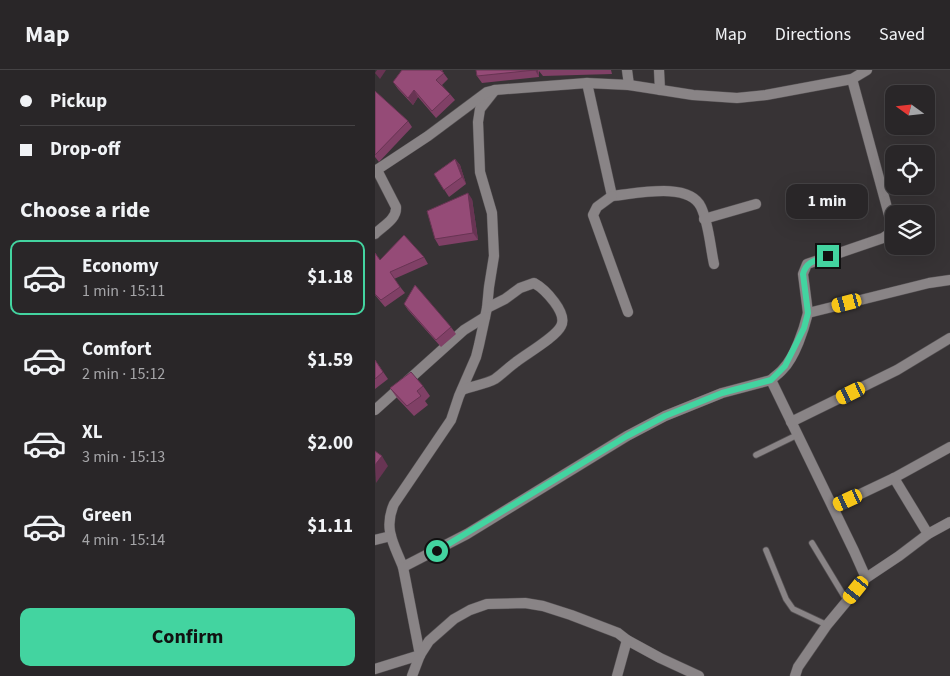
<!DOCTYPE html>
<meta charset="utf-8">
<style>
:root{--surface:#292628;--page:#312e30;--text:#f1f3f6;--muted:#a5a5a8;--line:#454345;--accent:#43d4a0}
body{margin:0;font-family:"Source Sans 3",sans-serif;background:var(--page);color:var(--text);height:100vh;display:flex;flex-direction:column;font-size:19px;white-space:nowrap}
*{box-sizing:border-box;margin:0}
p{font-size:16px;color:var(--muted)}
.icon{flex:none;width:28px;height:28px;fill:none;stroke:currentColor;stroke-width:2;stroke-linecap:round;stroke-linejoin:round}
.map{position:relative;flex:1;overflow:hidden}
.details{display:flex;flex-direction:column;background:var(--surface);width:375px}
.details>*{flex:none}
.top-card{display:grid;align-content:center;height:110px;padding:0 20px;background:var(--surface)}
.needle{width:32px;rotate:285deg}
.tools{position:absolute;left:510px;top:15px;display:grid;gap:10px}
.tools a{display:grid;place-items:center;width:50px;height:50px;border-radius:10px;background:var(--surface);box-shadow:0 5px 20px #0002,0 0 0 1px var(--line);font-size:25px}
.end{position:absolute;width:22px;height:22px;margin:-11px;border:6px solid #43d4a0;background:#111;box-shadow:0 0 0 2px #111}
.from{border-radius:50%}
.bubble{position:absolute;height:35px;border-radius:10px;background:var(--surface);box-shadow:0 5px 20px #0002,0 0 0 1px var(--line);font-size:16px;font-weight:700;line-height:35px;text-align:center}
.car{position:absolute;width:15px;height:30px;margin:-15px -8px;border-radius:6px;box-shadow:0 0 4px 1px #0007;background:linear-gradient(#f5c518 24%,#345 0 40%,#f5c518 0 76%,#345 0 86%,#f5c518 0)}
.top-card b{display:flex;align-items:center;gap:18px;height:48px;font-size:19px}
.top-card b+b{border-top:1px solid var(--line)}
.top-card i{width:12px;height:12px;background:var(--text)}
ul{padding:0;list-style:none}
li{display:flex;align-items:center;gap:15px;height:75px;margin:0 10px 8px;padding:0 10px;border:2px solid transparent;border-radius:10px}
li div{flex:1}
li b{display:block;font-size:19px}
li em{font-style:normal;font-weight:700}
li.on{border-color:var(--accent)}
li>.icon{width:45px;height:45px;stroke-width:1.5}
h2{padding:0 20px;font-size:22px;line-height:60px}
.cta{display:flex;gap:10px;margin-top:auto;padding:10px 20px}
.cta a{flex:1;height:58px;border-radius:10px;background:var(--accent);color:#111;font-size:20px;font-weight:700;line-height:58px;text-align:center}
header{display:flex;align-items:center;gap:30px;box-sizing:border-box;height:70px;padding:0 25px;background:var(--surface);border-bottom:1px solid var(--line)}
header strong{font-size:24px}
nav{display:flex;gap:28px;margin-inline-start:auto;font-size:18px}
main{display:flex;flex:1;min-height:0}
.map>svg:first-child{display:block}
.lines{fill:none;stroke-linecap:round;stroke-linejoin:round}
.lane-casing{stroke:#565254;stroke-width:7}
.street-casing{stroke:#565254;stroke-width:11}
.lane{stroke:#898486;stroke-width:5.5}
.street{stroke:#898486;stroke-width:10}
.wall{fill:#804066}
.shaded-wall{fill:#683453}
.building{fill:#954b77;stroke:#683453}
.route{stroke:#43d4a0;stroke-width:6}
</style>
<header>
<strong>Map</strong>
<nav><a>Map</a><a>Directions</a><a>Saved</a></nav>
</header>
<main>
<section class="details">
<div class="top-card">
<b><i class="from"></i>Pickup</b>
<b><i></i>Drop-off</b>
</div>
<h2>Choose a ride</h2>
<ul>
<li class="on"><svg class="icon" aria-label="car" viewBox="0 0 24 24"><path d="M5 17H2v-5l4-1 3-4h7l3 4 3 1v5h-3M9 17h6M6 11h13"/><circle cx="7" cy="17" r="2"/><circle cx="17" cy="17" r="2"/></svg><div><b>Economy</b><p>1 min · 15:11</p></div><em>$1.18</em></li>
<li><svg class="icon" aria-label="car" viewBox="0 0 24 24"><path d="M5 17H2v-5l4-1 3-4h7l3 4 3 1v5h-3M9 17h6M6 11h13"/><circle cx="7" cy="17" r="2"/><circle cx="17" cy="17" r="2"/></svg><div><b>Comfort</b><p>2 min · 15:12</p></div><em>$1.59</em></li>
<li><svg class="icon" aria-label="car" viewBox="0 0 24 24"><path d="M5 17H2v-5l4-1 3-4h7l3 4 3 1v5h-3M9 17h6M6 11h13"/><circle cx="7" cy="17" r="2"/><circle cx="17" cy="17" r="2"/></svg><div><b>XL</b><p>3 min · 15:13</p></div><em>$2.00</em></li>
<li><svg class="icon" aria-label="car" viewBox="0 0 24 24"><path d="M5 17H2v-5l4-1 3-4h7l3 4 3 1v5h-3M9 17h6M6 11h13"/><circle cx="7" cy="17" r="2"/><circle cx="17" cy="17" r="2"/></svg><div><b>Green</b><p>4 min · 15:14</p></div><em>$1.11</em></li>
</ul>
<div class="cta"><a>Confirm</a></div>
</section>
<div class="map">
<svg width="575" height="606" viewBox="0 0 575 606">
<rect width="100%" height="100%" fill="#373335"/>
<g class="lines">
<defs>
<g id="lane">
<path d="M381 385 422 365"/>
<path d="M437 473 472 531"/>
<path d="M391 480 411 529 418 539 452 555"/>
</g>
<g id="street">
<path d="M252 0 254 15"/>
<path d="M284 0 285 20"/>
<path d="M212 13 237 126C260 124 314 111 326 137 334 154 335 176 339 194"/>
<path d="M120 20 105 39 103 52 105 102 117 143 119 186 114 217 112 238 104 275 101 287 84 326 76 350 19 434C8 459 19 474 28 497L92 464 252 366 290 346 347 323 396 310 479 481 491 508"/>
<path d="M0 101 53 66 112 22 120 20 212 13 254 15 318 25 362 28 391 25 477 9 492 0"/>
<path d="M237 126 222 137 218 145 253 242"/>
<path d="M329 149 381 134"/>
<path d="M0 164C8 156 22 149 21 137L2 100"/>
<path d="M433 243 428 204 432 194 508 168 517 162V156L477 9"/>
<path d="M396 310C400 306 405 303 408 299 420 287 429 259 433 243L554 213 575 210"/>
<path d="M87 320C97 316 111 314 120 309 127 304 134 297 141 292 151 284 181 267 186 256 193 243 170 219 159 213L145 218 130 229 112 238"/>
<path d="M0 340 89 260 110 247"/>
<path d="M416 352 522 300 575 268"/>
<path d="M519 408 553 464"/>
<path d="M458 437 519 408 575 377"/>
<path d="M0 470 16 466"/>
<path d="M0 599 45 585 28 497"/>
<path d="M37 606 45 585 54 571 79 549 95 540 112 534 150 533 168 536 196 545 243 563 252 570 285 588 324 606"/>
<path d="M242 606 252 570"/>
<path d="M420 606 423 597 452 555 491 508 524 486 553 464 575 452"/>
</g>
</defs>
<!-- lane casing -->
<use href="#lane" class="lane-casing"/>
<!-- street casing -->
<use href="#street" class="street-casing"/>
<!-- lane -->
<use href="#lane" class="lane"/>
<!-- street -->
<use href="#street" class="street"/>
</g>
<!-- wall -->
<g class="wall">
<path d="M27 0H68L67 1 73 9 67 15 75 24 80 30 61 48 43 27 38 35 23 19 18 12Z"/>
<path d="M101 0H236L237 4 168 6 164 1V7L107 13 102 6Z"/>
<path d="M0 21 33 51 37 57 4 92 0 87Z"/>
<path d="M80 89 85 95 91 114 74 127 59 104Z"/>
<path d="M97 129 103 170 64 176 60 169Z"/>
<path d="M0 183 5 190 49 187 53 194 19 209 30 223 10 237 0 225Z"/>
<path d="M29 234 76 257 81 264 66 277 33 240Z"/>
<path d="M0 290 13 309 0 319Z"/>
<path d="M48 316 55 326 50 331 53 335 39 346 22 328 15 318Z"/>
</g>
<!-- shaded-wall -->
<g class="shaded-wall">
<path d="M2 0H11L5 9 0 3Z"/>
<path d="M160 0H163L164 7Z"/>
<path d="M39 20 43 27 38 35 33 28Z"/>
<path d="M80 89 85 95 91 114 87 107Z"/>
<path d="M93 123 97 129 103 170 98 163Z"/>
<path d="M7 386 13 396 1 413 0 395Z"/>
</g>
<!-- building -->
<g class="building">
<path d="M27 0H65L69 3 61 10 75 24 57 41 39 20 33 28 18 12Z"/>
<path d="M101 0H160L102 6Z"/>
<path d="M0 21 33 51 0 85Z"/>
<path d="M80 89 87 107 69 120 59 104Z"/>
<path d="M93 123 98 163 60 169 52 141Z"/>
<path d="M29 165 49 187 15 202 25 217 6 230 0 224V183L5 190Z"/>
<path d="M40 215 76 257 61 270 29 234Z"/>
<path d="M0 290 8 302 0 309Z"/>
<path d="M36 302 48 316 42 321 46 326 32 336 15 318Z"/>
<path d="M0 381 7 386 0 395Z"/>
</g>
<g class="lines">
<!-- route -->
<path class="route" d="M62 481 252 366 290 346 347 323 396 310 410 296 429 258 433 243 428 204C431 191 442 190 453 186"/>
</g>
</svg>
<div class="tools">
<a><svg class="needle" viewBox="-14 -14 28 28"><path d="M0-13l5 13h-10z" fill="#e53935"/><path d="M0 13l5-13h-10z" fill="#a5a5a8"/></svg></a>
<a><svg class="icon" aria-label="locate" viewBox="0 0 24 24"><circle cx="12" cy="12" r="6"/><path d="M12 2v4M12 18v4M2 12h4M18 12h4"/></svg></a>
<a><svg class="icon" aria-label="layers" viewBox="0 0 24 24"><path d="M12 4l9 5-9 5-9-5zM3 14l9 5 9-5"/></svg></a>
</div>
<i class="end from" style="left:62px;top:481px"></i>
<i class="end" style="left:453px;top:186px"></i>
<div class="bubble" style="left:411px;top:114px;width:82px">1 min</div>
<i class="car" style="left:472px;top:233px;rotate:255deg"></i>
<i class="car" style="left:476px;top:323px;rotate:244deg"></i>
<i class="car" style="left:473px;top:430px;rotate:245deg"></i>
<i class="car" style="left:481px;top:520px;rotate:219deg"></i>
</div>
</main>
